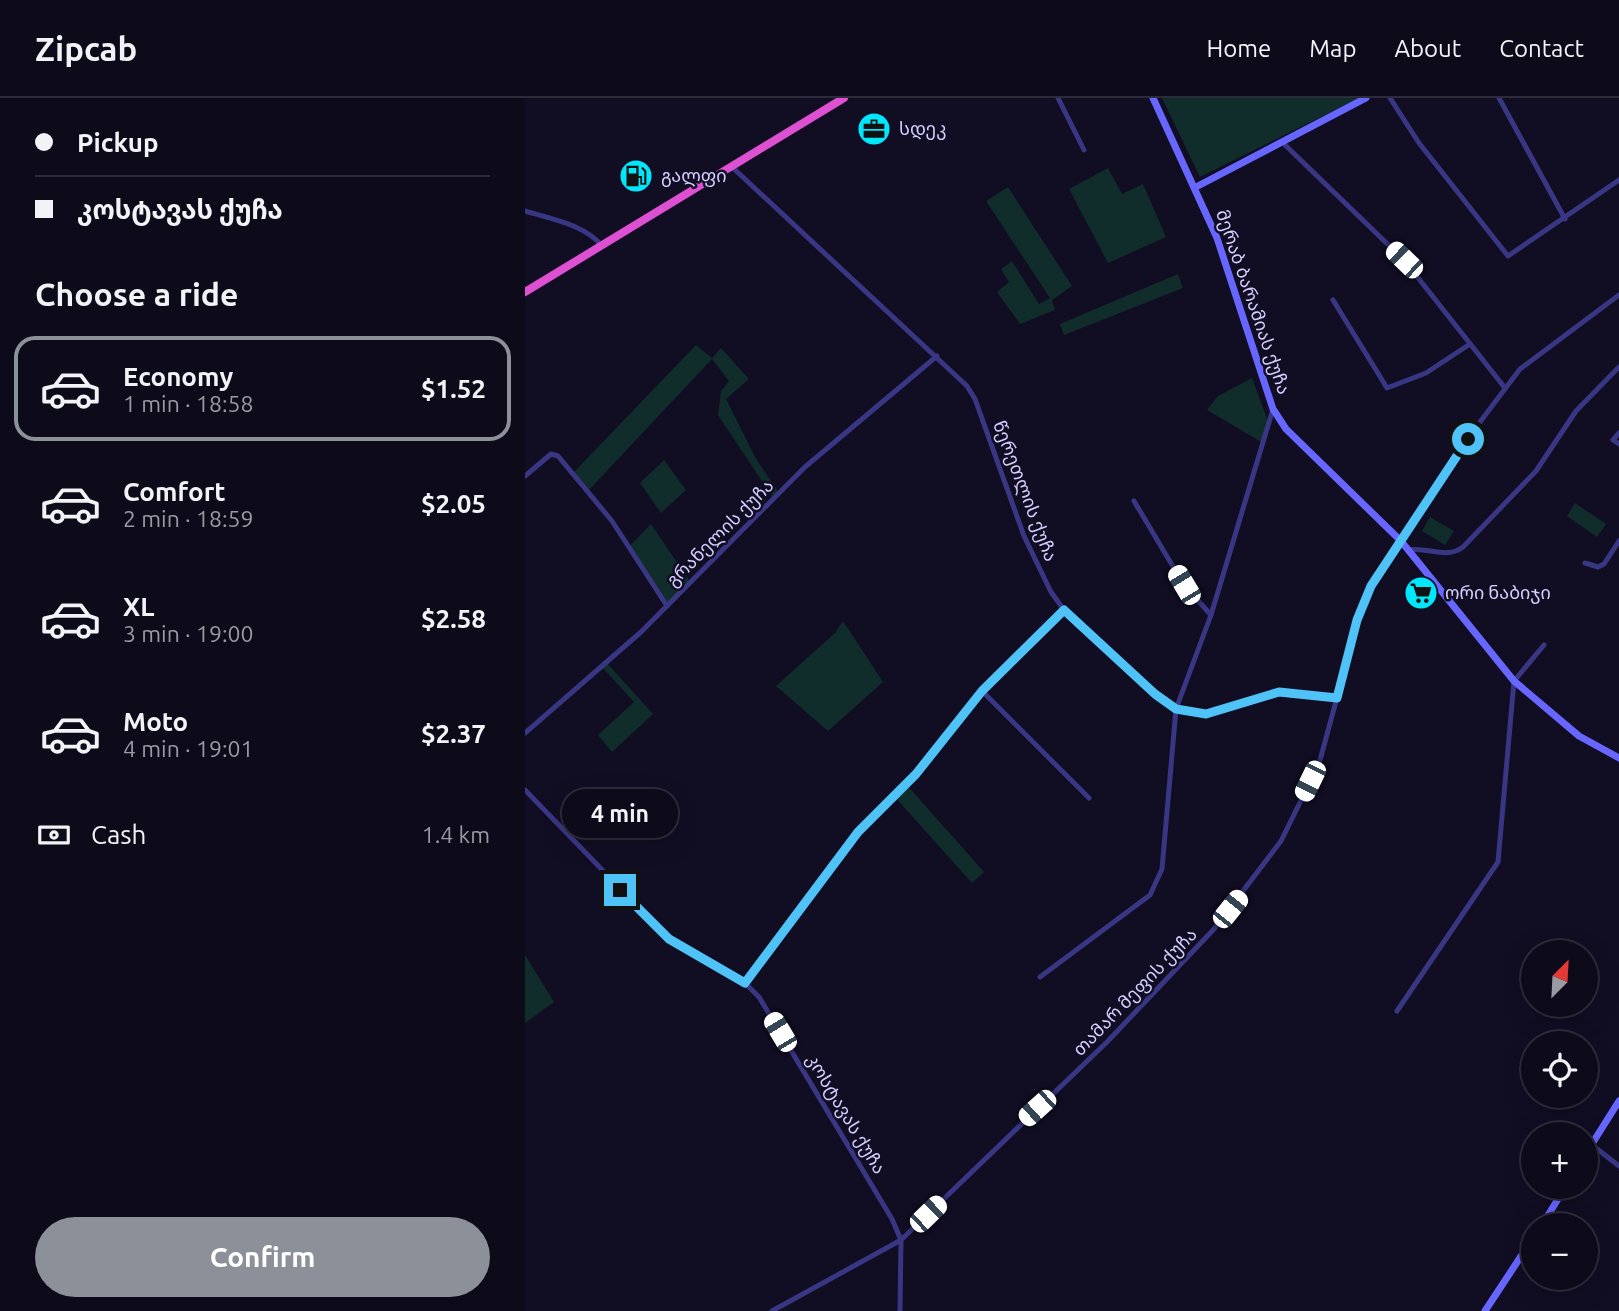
<!DOCTYPE html>
<meta charset="utf-8">
<style>
:root{--surface:#0d0a1a;--page:#1b1827;--text:#f1f3f6;--muted:#9a9aa2;--line:#2d2b39;--accent:#8c9099}
body{margin:0;font-family:Ubuntu,"Noto Sans Georgian",sans-serif;background:var(--page);color:var(--text);height:100vh;display:flex;flex-direction:column;font-size:26px;white-space:nowrap}
*{box-sizing:border-box;margin:0}
p{font-size:23px;color:var(--muted)}
.icon{flex:none;width:38px;height:38px;fill:none;stroke:currentColor;stroke-width:2;stroke-linecap:round;stroke-linejoin:round}
.map{position:relative;flex:1;overflow:hidden}
.panel{display:flex;flex-direction:column;background:var(--surface);width:525px}
.panel>*{flex:none}
.hud{display:grid;align-content:center;height:154px;padding:0 35px;background:var(--surface)}
.needle{width:46px;rotate:24deg}
.fabs{position:absolute;left:996px;top:842px;display:grid;gap:14px}
.fabs a{display:grid;place-items:center;width:77px;height:77px;border-radius:50%;background:var(--surface);box-shadow:0 7px 28px #0002,0 0 0 2px var(--line);font-size:35px}
.end{position:absolute;width:32px;height:32px;margin:-16px;border:9px solid #4fc3f7;background:#111;box-shadow:0 0 0 4px #111}
.from{border-radius:50%}
.bubble{position:absolute;height:49px;border-radius:24px;background:var(--surface);box-shadow:0 7px 28px #0002,0 0 0 2px var(--line);font-size:23px;font-weight:700;line-height:49px;text-align:center}
.car{position:absolute;width:21px;height:42px;margin:-21px -10px;border-radius:9px;box-shadow:0 0 5px 2px #0007;background:linear-gradient(#fff 24%,#345 0 40%,#fff 0 76%,#345 0 86%,#fff 0)}
.hud b{display:flex;align-items:center;gap:24px;height:66px;font-size:26px}
.hud b+b{border-top:2px solid var(--line)}
.hud i{width:18px;height:18px;background:var(--text)}
ul{padding:0;list-style:none}
li{display:flex;align-items:center;gap:21px;height:105px;margin:0 14px 10px;padding:0 21px;border:4px solid transparent;border-radius:21px}
li div{flex:1}
li b{display:block;font-size:26px}
li em{font-style:normal;font-weight:700}
li.selected{border-color:var(--accent)}
li>.icon{width:63px;height:63px;stroke-width:1.5}
h2{padding:0 35px;font-size:32px;line-height:84px}
.pay{display:flex;align-items:center;gap:18px;height:77px;padding:0 35px;font-size:26px}
.pay p{margin-inline-start:auto}
.cta{display:flex;gap:14px;margin-top:auto;padding:14px 35px}
.cta a{flex:1;height:80px;border-radius:42px;background:var(--accent);color:#fff;font-size:28px;font-weight:700;line-height:80px;text-align:center}
header{display:flex;align-items:center;gap:42px;box-sizing:border-box;height:98px;padding:0 35px;background:var(--surface);border-bottom:2px solid var(--line)}
header strong{font-size:33px}
nav{display:flex;gap:38px;margin-inline-start:auto;font-size:24px}
main{display:flex;flex:1;min-height:0}
.map>svg:first-child{display:block}
.green{fill:#102d2b}
.lines{fill:none;stroke-linecap:round;stroke-linejoin:round}
.minor{stroke:#393783;stroke-width:5}
.secondary{stroke:#6766ff;stroke-width:7}
.trunk{stroke:#de50d2;stroke-width:8}
.route{stroke:#4fc3f7;stroke-width:9}
.labels{text-anchor:middle;stroke-width:5;stroke-linejoin:round;paint-order:stroke}
.poi-label{font-size:18px;fill:#d4cfff;stroke:#110d23;text-anchor:start}
.street-label{font-size:18px;fill:#d4cfff;stroke:#110d23}
</style>
<header>
<strong>Zipcab</strong>
<nav><a>Home</a><a>Map</a><a>About</a><a>Contact</a></nav>
</header>
<main>
<section class="panel">
<div class="hud">
<b><i class="from"></i>Pickup</b>
<b><i></i>კოსტავას ქუჩა</b>
</div>
<h2>Choose a ride</h2>
<ul>
<li class="selected"><svg class="icon" aria-label="car" viewBox="0 0 24 24"><path d="M5 17H2v-5l4-1 3-4h7l3 4 3 1v5h-3M9 17h6M6 11h13"/><circle cx="7" cy="17" r="2"/><circle cx="17" cy="17" r="2"/></svg><div><b>Economy</b><p>1 min · 18:58</p></div><em>$1.52</em></li>
<li><svg class="icon" aria-label="car" viewBox="0 0 24 24"><path d="M5 17H2v-5l4-1 3-4h7l3 4 3 1v5h-3M9 17h6M6 11h13"/><circle cx="7" cy="17" r="2"/><circle cx="17" cy="17" r="2"/></svg><div><b>Comfort</b><p>2 min · 18:59</p></div><em>$2.05</em></li>
<li><svg class="icon" aria-label="car" viewBox="0 0 24 24"><path d="M5 17H2v-5l4-1 3-4h7l3 4 3 1v5h-3M9 17h6M6 11h13"/><circle cx="7" cy="17" r="2"/><circle cx="17" cy="17" r="2"/></svg><div><b>XL</b><p>3 min · 19:00</p></div><em>$2.58</em></li>
<li><svg class="icon" aria-label="car" viewBox="0 0 24 24"><path d="M5 17H2v-5l4-1 3-4h7l3 4 3 1v5h-3M9 17h6M6 11h13"/><circle cx="7" cy="17" r="2"/><circle cx="17" cy="17" r="2"/></svg><div><b>Moto</b><p>4 min · 19:01</p></div><em>$2.37</em></li>
</ul>
<div class="pay"><svg class="icon" aria-label="cash" viewBox="0 0 24 24"><path d="M3 7h18v10H3z"/><circle cx="12" cy="12" r="2"/></svg>Cash<p>1.4 km</p></div>
<div class="cta"><a>Confirm</a></div>
</section>
<div class="map">
<svg width="1094" height="1213" viewBox="0 0 1094 1213">
<rect width="100%" height="100%" fill="#110d23"/>
<!-- green -->
<g class="green">
<path d="M637 0H834L675 79Z"/>
<path d="M583 70 597 96 618 86 641 139 583 165 544 91Z"/>
<path d="M483 89 547 188 527 202 530 212 495 226 472 194 484 184 476 171 487 163 514 206 525 200 461 103Z"/>
<path d="M653 176 658 190 539 237 535 226Z"/>
<path d="M171 247 187 260 196 250 224 281 201 301 231 361 254 395 249 401 193 317 196 293 204 283 187 261 63 393 48 375Z"/>
<path d="M727 280 744 326 738 345 682 312 693 298Z"/>
<path d="M139 362 161 392 136 415 115 385Z"/>
<path d="M1050 405 1081 426 1072 439 1042 418Z"/>
<path d="M905 419 929 433 920 447 897 433Z"/>
<path d="M126 426 166 485 142 508 104 449Z"/>
<path d="M318 523 358 584 303 633 251 588 310 535Z"/>
<path d="M82 565 128 616 87 654 73 637 109 604 77 569Z"/>
<path d="M381 686 459 774 447 785 369 698Z"/>
<path d="M0 857 29 904 0 925Z"/>
</g>
<g class="lines">
<!-- minor -->
<g class="minor">
<path d="M533 0 559 52"/>
<path d="M865 0 894 45 983 158 1094 82"/>
<path d="M974 0 1040 121"/>
<path d="M757 44 879 162 980 290"/>
<path d="M207 69 442 288 450 301 499 438 526 494 539 512 630 596 651 611 681 616 754 594 812 600"/>
<path d="M0 113C25 121 59 126 77 148"/>
<path d="M808 202 862 290 901 275 945 246"/>
<path d="M1094 335 1088 342 1094 346"/>
<path d="M0 378 26 356 33 358 87 423 142 508"/>
<path d="M609 403 659 487 686 517"/>
<path d="M883 452C902 448 921 462 938 449L1011 373 1051 313 1094 269"/>
<path d="M1060 465 1073 469 1079 466 1094 443"/>
<path d="M457 593 564 700"/>
<path d="M0 635 116 534 280 369 412 258"/>
<path d="M0 692 144 841 220 885 234 899 367 1121 376 1142 375 1213"/>
<path d="M515 879 625 797 637 771 651 611 686 517 748 311"/>
<path d="M220 885 333 734 391 676 457 593 539 512"/>
<path d="M872 913 973 764 989 583 1019 547"/>
<path d="M1067 1047 1094 1068"/>
<path d="M247 1213 376 1142 582 944 689 831 756 743 794 666 833 522 846 488 869 452 955 324 995 271 1094 197"/>
</g>
<!-- secondary -->
<g class="secondary">
<path d="M628 0 692 140 748 311 761 331 876 443 989 583 1054 638 1094 660"/>
<path d="M671 89 841 0"/>
<path d="M1060 1057 1094 1003"/>
<path d="M1017 1127 1041 1088"/>
<path d="M960 1213 1008 1140"/>
</g>
<!-- trunk -->
<path class="trunk" d="M0 194 319 0"/>
</g>
<g class="lines">
<!-- route -->
<path class="route" d="M95 792 144 841 220 885 333 734 391 676 457 593 539 512 630 596 651 611 681 616 754 594 812 600 832 522 846 488 943 341"/>
</g>
<!-- icons -->
<defs>
<symbol id="office-disc" viewBox="-11 -11 22 22"><circle r="9.5" fill="#00e6fa" stroke="#110d23"/><path d="M-6-3h4V-5.5h4V-3h4V5H-6ZM-1-4.5V-3h2v-1.5ZM-6 0V1H6V0Z" fill="#111"/></symbol>
<symbol id="fuel-disc" viewBox="-11 -11 22 22"><circle r="9.5" fill="#00e6fa" stroke="#110d23"/><path d="M-5.5-6h7V0h2V4h1.3V-2.5L3-4.5l.8-.8L6-3V5H2.5V1h-1V6h-7ZM-4.2-4.7v3.2H.2V-4.7Z" fill="#111"/></symbol>
<symbol id="supermarket-disc" viewBox="-11 -11 22 22"><circle r="9.5" fill="#00e6fa" stroke="#110d23"/><path d="M-6-5.5h2.5l.6 2H6L4.5 2H-2.5L-4.4-4H-6ZM-1.5 3.2a1.3 1.3 0 1 0 .1 0ZM3 3.2a1.3 1.3 0 1 0 .1 0Z" fill="#111"/></symbol>
</defs>
<g fill-rule="evenodd">
<use href="#office-disc" x="330" y="12" width="38" height="38"/>
<use href="#fuel-disc" x="92" y="59" width="38" height="38"/>
<use href="#supermarket-disc" x="877" y="476" width="38" height="38"/>
</g>
<g class="labels">
<!-- poi labels -->
<g class="poi-label">
<text x="374" y="37">სდეკ</text>
<text x="136" y="84">გალფი</text>
<text x="920" y="501">ორი ნაბიჯი</text>
</g>
<!-- street labels -->
<g class="street-label">
<text transform="translate(728 204) rotate(71)" y="6">მერაბ ბარამიას ქუჩა</text>
<text transform="translate(500 393) rotate(69)" y="6">წერეთლის ქუჩა</text>
<text transform="translate(195 435) rotate(-45)" y="6">გრანელის ქუჩა</text>
<text transform="translate(610 894) rotate(-46)" y="6">თამარ მეფის ქუჩა</text>
<text transform="translate(321 1016) rotate(59)" y="6">კოსტავას ქუჩა</text>
</g>
</g>
</svg>
<div class="fabs">
<a><svg class="needle" viewBox="-14 -14 28 28"><path d="M0-13l5 13h-10z" fill="#e53935"/><path d="M0 13l5-13h-10z" fill="#9a9aa2"/></svg></a>
<a><svg class="icon" aria-label="locate" viewBox="0 0 24 24"><circle cx="12" cy="12" r="6"/><path d="M12 2v4M12 18v4M2 12h4M18 12h4"/></svg></a>
<a>+</a>
<a>−</a>
</div>
<i class="end from" style="left:943px;top:341px"></i>
<i class="end" style="left:95px;top:792px"></i>
<div class="bubble" style="left:37px;top:691px;width:116px">4 min</div>
<i class="car" style="left:879px;top:162px;rotate:314deg"></i>
<i class="car" style="left:659px;top:487px;rotate:329deg"></i>
<i class="car" style="left:785px;top:683px;rotate:206deg"></i>
<i class="car" style="left:705px;top:811px;rotate:39deg"></i>
<i class="car" style="left:255px;top:934px;rotate:329deg"></i>
<i class="car" style="left:512px;top:1010px;rotate:228deg"></i>
<i class="car" style="left:403px;top:1116px;rotate:46deg"></i>
</div>
</main>
